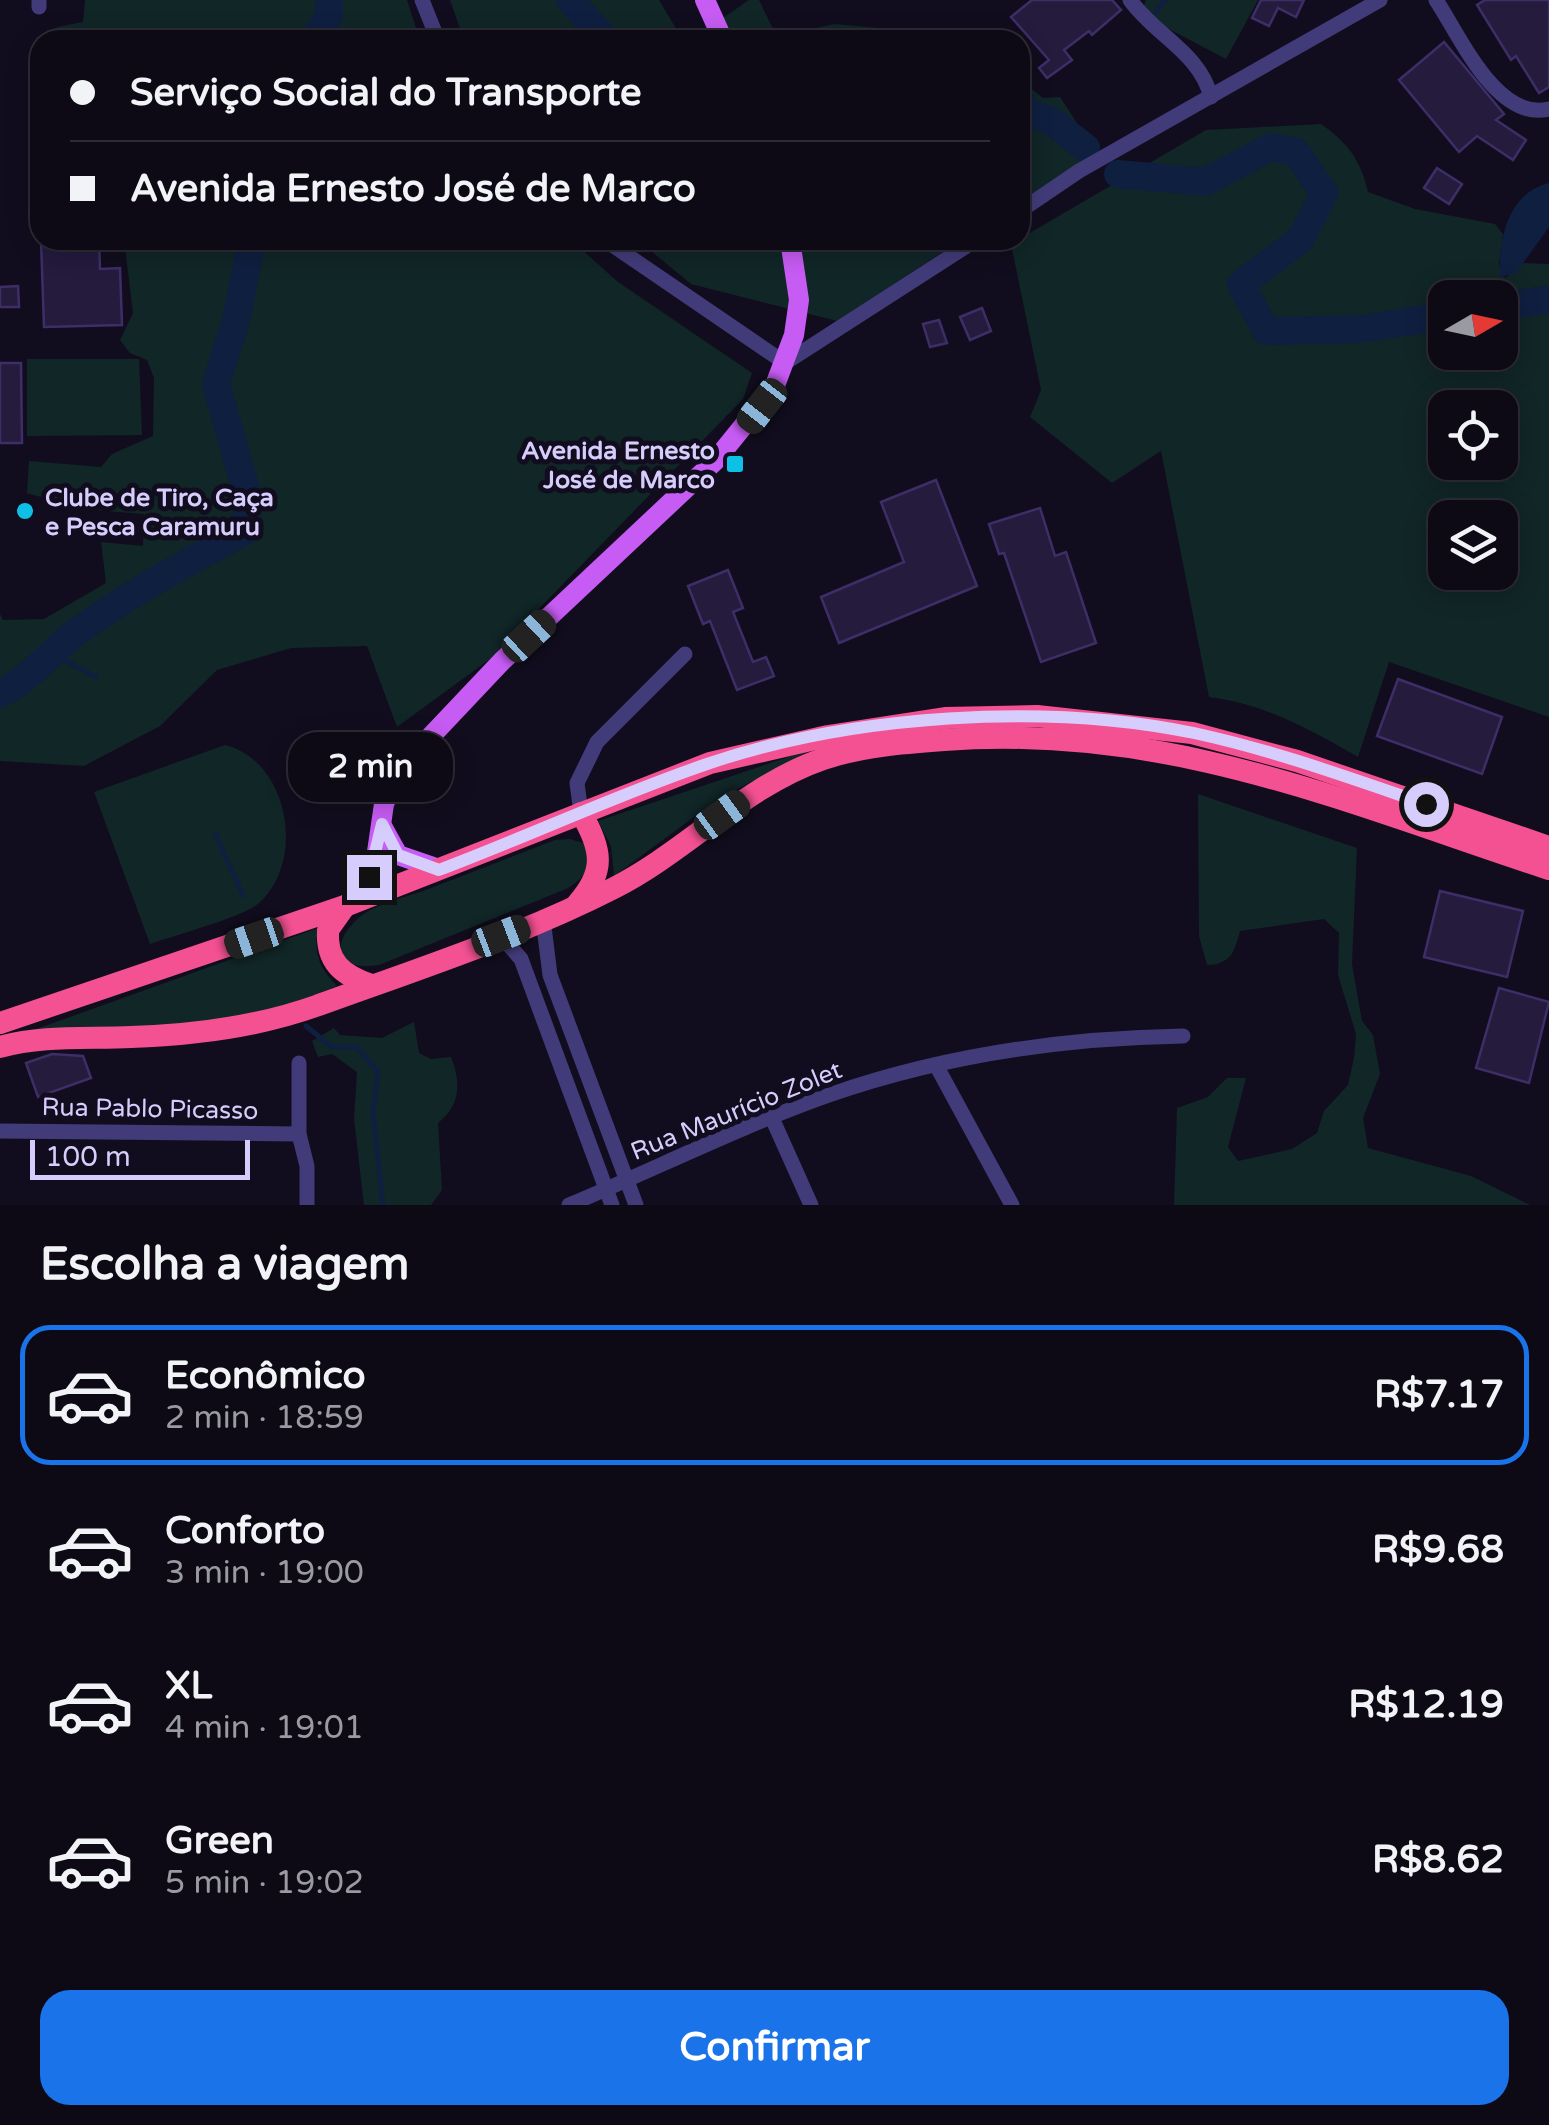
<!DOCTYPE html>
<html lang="pt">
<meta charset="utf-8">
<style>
:root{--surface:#0d0a16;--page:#16131f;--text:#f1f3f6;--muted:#9a9aa1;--line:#2d2b35;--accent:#1a73e8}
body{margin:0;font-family:"Varela Round",sans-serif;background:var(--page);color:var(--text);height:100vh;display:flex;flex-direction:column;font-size:38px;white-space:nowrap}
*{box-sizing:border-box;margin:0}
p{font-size:32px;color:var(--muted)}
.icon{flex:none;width:55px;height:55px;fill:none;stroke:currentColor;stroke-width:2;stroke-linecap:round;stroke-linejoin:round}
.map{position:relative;height:1205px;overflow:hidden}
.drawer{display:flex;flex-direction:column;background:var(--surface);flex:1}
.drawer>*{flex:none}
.top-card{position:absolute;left:30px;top:30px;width:1000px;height:220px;border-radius:30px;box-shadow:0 5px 25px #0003,0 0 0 2px var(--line);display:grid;align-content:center;height:220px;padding:0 40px;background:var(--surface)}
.needle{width:65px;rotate:81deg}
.tools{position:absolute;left:1428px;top:280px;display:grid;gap:20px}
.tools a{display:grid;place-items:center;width:90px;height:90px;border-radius:20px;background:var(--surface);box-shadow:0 5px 25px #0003,0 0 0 2px var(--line);font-size:50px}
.scale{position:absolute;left:30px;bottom:25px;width:220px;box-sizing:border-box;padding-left:10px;border:5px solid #d6cdfc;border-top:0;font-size:28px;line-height:35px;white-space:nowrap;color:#d6cdfc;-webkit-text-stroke:8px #110d1e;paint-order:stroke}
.end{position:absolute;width:45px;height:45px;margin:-22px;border:12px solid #d6cdfc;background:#111;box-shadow:0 0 0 5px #111}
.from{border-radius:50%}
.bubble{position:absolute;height:70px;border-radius:30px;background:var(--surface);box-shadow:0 5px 25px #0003,0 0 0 2px var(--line);font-size:32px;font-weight:700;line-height:70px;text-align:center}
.car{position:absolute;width:30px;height:60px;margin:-30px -15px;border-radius:12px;box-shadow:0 0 8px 2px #0007;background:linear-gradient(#222 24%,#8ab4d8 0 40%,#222 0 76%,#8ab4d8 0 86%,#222 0)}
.top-card b{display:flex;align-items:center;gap:35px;height:95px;font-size:38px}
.top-card b+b{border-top:2px solid var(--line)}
.top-card i{width:25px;height:25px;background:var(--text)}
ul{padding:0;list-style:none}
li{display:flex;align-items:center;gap:30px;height:140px;margin:0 20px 15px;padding:0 20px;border:5px solid transparent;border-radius:30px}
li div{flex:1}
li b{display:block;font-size:38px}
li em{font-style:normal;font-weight:700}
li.on{border-color:var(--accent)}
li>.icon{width:90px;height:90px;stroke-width:1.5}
h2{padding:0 40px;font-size:45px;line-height:120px}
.cta{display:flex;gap:20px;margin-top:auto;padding:20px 40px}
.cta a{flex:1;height:115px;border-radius:30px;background:var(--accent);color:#fff;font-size:40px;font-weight:700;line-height:115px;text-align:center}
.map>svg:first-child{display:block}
.green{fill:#112627;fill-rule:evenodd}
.water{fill:#0f1f40}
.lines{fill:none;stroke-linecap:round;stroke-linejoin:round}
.stream{stroke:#0f1f40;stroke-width:5}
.river{stroke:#0f1f40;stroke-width:28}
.building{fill:#241b3d;stroke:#3e2e68;stroke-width:2.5}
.minor{stroke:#423b7a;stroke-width:15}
.major{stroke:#c75cf4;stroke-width:20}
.highway{stroke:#f35192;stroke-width:22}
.route{stroke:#d6cdfc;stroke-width:12}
.poi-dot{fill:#0fc0e6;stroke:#110d1e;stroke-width:4}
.labels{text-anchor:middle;stroke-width:10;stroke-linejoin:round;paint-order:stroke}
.poi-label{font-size:25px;font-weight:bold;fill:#d6cdfc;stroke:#110d1e;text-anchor:end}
.street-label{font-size:25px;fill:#d6cdfc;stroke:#110d1e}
</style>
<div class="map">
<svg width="1549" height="1205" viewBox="0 0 1549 1205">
<rect width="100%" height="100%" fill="#110d1e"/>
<!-- green -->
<g class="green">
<path d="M85 0H407L420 40H56L57 27 83 22Z"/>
<path d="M450 0H659L683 40H464Z"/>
<path d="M749 0H759L777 37 834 24 934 33 948 40H691Z"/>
<path d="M1146 0H1258L1226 59 1167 28 1143 7Z"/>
<path d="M1020 80 1043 98 1060 97 1080 128 1082 162 1020 202Z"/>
<path d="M1321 124C1347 142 1361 160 1368 192L1415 209 1495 224 1503 234 1499 264 1505 278 1524 263 1549 264V717L1389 662 1358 757C1310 729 1265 704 1209 697L1161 451 1112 483 1030 417 1041 390 1011 244 1206 130ZM1445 298H1500V352H1445ZM1445 408H1500V462H1445ZM1445 518H1500V572H1445Z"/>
<path d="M124 240H571L618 282 752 373 743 399 490 659 397 727 367 646 291 648 217 670 160 726 84 766 0 761V703L41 679 65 656 50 643 0 684V614L3 620 44 619 106 583 101 542 143 546 144 514 81 509 27 493 29 461 101 467 112 454 153 436 154 378 147 360 130 353 120 340 133 313Z"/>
<path d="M638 240H961L837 321 691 284Z"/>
<path d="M27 359H139L142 435 27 436Z"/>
<path d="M225 745C288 760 307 860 259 903 246 916 172 936 150 944L94 792Z"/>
<path d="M818 747 717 800 614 876 611 846 598 821Z"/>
<path d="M1198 794 1357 848 1352 964 1362 1021 1373 1035 1380 1074 1363 1118 1368 1148 1471 1176 1530 1205H1174L1177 1108 1208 1097 1227 1078H1246L1228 1147 1238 1161 1292 1149 1317 1133 1324 1111 1348 1085 1354 1058 1356 1034 1338 975 1339 933 1324 919 1240 931C1234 953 1231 964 1207 965L1199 936Z"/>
<path d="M570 839 583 843C598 863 584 879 566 889L379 965C330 973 331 937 365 913 381 903 405 897 423 891 467 874 511 857 555 840Z"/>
<path d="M318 928C313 953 320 969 337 986L267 1013 179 1028 28 1032Z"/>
<path d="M414 1022 419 1053 431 1059 451 1057C461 1082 461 1105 438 1123L442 1190 431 1205H364L354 1119 357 1072 332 1054 318 1057 312 1041 334 1028 340 1035 382 1038Z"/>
</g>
<!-- water -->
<path class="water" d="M1549 183V227L1516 273 1500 277C1498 239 1508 193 1549 183Z"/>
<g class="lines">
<!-- stream -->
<g class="stream">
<path d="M1156 12 1165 0"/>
<path d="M1020 100 1032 96"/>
<path d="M51 653 96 677"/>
<path d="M215 834 243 895"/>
<path d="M306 1026 332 1047H357L378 1072 373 1113 383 1205"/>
</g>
<!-- river -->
<g class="river">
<path d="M570 0 606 40"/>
<path d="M314 40 329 15V0"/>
<path d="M1020 109 1053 122 1086 148"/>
<path d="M1118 174 1205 182 1271 147 1296 152 1324 193 1301 239 1241 284 1266 331 1360 329 1445 316"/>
<path d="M1500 307 1549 299"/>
<path d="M0 694C31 679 50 651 78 631 130 593 188 562 245 531L248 497 216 384 236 320 252 240"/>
</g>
</g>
<!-- building -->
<g class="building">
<path d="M1032 0H1112L1121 10 1092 35 1089 31 1064 50 1072 60 1047 78 1039 68 1049 60 1011 17Z"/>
<path d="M1261 0H1304L1296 17 1278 8 1269 26 1252 18Z"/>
<path d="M1485 0H1549V87L1539 93 1516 56 1511 60 1477 5Z"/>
<path d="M1444 42 1504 114 1496 120 1526 140 1513 160 1477 136 1459 152 1399 80Z"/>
<path d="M1437 168 1462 184 1449 204 1424 188Z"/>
<path d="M41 240H99L100 269 120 268 122 325 44 327Z"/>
<path d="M18 286 19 307H0V287Z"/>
<path d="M982 308 991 331 970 340 960 317Z"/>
<path d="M939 320 947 343 930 347 923 324Z"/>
<path d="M0 363H21L22 443H0Z"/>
<path d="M936 480 977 586 839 643 821 597 904 562 881 502Z"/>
<path d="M1040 508 1055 556 1066 552 1096 643 1041 662 1004 553 999 554 989 524Z"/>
<path d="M728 570 743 608 733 612 753 662 766 657 774 676 737 690 710 621 703 624 688 586Z"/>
<path d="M1398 679 1502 717 1482 774 1377 736Z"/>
<path d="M1440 891 1523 911 1507 977 1424 957Z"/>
<path d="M1499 988 1549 1002 1529 1083 1476 1068Z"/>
<path d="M52 1054 83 1056 91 1078 38 1097 26 1063Z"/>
</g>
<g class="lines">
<!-- minor -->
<g class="minor">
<path d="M422 0 438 40"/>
<path d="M1130 0C1157 37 1199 52 1211 97"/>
<path d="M1436 0C1460 36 1497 122 1549 109"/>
<path d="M39 7V0"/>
<path d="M1020 211 1079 171 1380 0"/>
<path d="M605 240 785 363 976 240"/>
<path d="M581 813 577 783 597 742 685 654"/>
<path d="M543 919 550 975 636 1205"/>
<path d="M501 936 521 959 612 1205"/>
<path d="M299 1063V1134L307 1166V1205"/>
<path d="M936 1065 1012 1205"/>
<path d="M772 1118 811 1205"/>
<path d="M0 1131 299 1134"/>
<path d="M569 1205C655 1169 741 1126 829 1095 941 1056 1064 1038 1183 1036"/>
</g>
<!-- major -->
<g class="major">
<path d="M705 0 723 40"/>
<path d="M382 826 398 855 439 869"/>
<path d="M358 900 377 852 384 804 398 771 502 661 715 461 774 388 794 335 799 300 790 240"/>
</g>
<!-- highway -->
<g class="highway">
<path d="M578 903C606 871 602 849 581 813"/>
<path d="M345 906 328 930C326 962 342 975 371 985"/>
<path d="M0 1023 345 906 710 763 828 736 945 718 1037 716 1192 733 1297 761 1549 847"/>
<path d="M0 1047C41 1035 88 1039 131 1037 193 1035 257 1027 316 1006 415 970 520 936 614 888 687 851 744 786 823 759 862 746 903 743 944 740 1165 723 1345 802 1549 869"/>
</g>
</g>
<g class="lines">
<!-- route -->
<path class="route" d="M369 877 382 824 398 855 439 870C529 836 616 795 707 764 851 715 1045 702 1194 733 1273 750 1350 778 1426 804"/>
</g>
<!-- markers -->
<g class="poi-dot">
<rect x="725" y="454" width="20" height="20" rx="5"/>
<circle cx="25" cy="511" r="10"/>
</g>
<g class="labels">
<!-- poi labels -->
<g class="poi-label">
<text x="715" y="459">Avenida Ernesto<tspan x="715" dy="29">José de Marco</tspan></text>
<text x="45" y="506" text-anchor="start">Clube de Tiro, Caça<tspan x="45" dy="29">e Pesca Caramuru</tspan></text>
</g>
<!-- street labels -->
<g class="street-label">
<text transform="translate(150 1108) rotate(1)" y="9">Rua Pablo Picasso</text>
<text transform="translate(736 1110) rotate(-22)" y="9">Rua Maurício Zolet</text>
</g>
</g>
</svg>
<div class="tools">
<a><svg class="needle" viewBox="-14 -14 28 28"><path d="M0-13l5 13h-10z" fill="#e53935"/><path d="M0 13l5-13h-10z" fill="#9a9aa1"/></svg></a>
<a><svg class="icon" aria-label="locate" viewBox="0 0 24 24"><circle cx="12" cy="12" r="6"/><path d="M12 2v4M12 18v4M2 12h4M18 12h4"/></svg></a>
<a><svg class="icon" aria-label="layers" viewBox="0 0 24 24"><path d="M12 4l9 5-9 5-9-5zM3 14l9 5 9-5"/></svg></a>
</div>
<div class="scale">100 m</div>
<i class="end from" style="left:1426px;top:804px"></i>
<i class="end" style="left:369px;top:877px"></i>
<div class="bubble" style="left:288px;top:732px;width:165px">2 min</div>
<i class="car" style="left:762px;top:406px;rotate:218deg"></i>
<i class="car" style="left:529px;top:636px;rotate:47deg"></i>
<i class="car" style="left:722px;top:815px;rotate:54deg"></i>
<i class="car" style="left:501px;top:936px;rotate:69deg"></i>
<i class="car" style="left:254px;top:938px;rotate:251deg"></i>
<div class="top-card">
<b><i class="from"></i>Serviço Social do Transporte</b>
<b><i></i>Avenida Ernesto José de Marco</b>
</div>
</div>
<section class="drawer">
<h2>Escolha a viagem</h2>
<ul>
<li class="on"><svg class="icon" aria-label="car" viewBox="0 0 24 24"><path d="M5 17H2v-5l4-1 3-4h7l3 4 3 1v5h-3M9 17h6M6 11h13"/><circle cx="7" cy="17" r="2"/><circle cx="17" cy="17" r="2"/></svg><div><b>Econômico</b><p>2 min · 18:59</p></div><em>R$7.17</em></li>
<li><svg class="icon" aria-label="car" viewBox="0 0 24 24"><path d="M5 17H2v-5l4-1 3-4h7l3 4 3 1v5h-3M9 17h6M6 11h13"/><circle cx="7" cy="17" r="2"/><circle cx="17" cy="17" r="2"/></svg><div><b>Conforto</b><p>3 min · 19:00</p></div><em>R$9.68</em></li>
<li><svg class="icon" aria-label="car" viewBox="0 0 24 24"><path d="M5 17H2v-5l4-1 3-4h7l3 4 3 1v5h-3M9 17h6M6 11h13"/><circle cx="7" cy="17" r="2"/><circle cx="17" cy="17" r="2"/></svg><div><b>XL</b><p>4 min · 19:01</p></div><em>R$12.19</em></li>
<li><svg class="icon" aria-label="car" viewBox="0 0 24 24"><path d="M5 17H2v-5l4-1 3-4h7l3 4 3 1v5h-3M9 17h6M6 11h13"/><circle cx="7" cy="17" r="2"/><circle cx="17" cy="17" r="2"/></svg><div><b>Green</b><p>5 min · 19:02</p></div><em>R$8.62</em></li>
</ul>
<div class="cta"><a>Confirmar</a></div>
</section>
